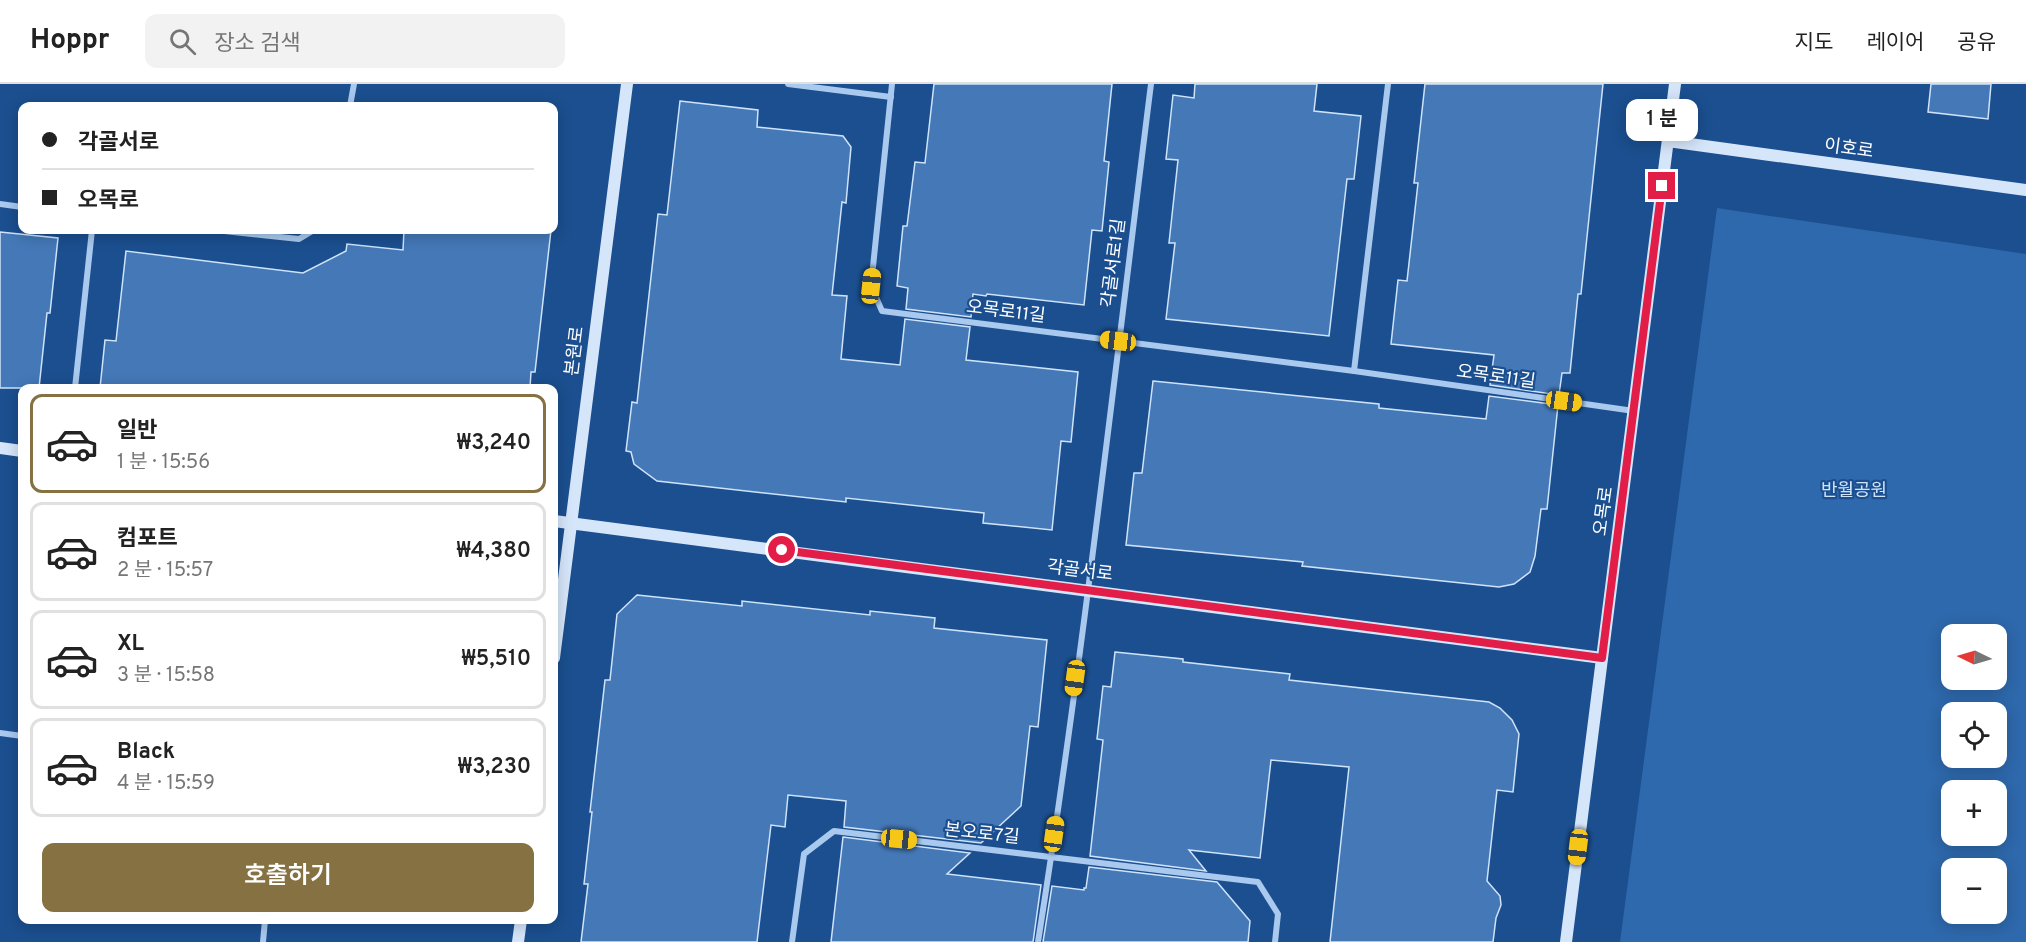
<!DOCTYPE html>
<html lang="ko">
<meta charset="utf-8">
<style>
:root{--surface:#fff;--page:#f2f2f2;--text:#222;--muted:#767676;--line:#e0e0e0;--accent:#857141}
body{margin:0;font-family:Overpass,"Noto Sans KR",sans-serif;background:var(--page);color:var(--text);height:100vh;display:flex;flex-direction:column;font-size:22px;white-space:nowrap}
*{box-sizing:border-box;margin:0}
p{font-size:20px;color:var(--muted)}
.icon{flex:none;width:33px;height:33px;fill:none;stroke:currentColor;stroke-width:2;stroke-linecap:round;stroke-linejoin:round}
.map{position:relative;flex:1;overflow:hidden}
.sheet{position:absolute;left:18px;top:300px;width:540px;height:540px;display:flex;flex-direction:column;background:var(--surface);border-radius:12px;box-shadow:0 3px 15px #0003}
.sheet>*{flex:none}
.guide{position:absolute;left:18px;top:18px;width:540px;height:132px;border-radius:12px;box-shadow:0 3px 15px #0003;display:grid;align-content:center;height:132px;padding:0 24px;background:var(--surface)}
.needle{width:39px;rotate:275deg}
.controls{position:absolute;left:1941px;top:540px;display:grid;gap:12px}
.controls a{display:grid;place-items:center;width:66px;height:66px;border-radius:12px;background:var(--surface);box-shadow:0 3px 15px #0003;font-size:30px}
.end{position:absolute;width:27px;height:27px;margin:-14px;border:8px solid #e11d48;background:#fff;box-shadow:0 0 0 3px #fff}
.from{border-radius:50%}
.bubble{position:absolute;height:42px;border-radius:12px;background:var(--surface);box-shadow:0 3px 15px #0003;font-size:20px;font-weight:600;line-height:42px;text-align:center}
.car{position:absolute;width:18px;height:36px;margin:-18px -9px;border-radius:8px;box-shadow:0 0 4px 2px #0007;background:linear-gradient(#f5c518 24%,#345 0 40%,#f5c518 0 76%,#345 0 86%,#f5c518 0)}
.guide b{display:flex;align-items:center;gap:21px;height:57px;font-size:22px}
.guide b+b{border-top:2px solid var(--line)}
.guide i{width:15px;height:15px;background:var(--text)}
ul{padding:10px 0 0;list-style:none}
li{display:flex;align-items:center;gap:18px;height:99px;margin:0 12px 9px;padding:0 12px;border:3px solid var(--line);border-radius:12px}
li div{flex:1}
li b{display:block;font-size:22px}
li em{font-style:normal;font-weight:600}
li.selected{border-color:var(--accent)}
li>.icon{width:54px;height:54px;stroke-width:1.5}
.cta{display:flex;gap:12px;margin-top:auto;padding:12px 24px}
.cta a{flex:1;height:69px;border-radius:12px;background:var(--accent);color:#fff;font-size:24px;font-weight:600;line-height:69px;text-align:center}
header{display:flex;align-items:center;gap:36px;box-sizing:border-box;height:84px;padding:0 30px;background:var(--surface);border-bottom:2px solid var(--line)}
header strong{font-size:28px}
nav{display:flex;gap:33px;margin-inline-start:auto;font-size:21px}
.search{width:420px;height:54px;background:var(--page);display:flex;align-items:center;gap:15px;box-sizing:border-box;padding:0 21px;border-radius:12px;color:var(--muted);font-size:22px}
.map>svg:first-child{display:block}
.green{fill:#2e69ad;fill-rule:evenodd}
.building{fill:#4478b7;stroke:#cfe3fa;stroke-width:1.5}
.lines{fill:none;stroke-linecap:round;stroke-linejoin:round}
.street{stroke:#a9c9ee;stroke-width:6}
.secondary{stroke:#d6e6fa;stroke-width:12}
.route{stroke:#e11d48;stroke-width:8}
.labels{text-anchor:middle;stroke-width:4.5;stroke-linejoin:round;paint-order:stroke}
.street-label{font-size:18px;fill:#fff;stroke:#1b4f8f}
.park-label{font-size:18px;fill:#cfe3fa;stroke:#1b4f8f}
</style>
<header>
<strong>Hoppr</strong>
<div class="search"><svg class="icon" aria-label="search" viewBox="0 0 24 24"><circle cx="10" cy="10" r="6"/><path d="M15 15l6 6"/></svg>장소 검색</div>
<nav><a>지도</a><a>레이어</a><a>공유</a></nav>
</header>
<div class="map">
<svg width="2026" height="858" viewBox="0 0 2026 858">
<rect width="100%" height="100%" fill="#1b4f8f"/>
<!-- green -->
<path class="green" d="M1717 124 2026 170V858H1620ZM1952 550H1996V596H1952ZM1952 628H1996V674H1952ZM1952 706H1996V752H1952ZM1952 784H1996V830H1952Z"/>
<!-- building -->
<g class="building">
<path d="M934 0H1112L1104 77 1109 78 1102 147 1092 146 1084 221 987 210 986 212 973 210 971 233 906 225 908 204 897 202 903 142H907L915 78 925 79Z"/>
<path d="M1195 0H1317L1314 27 1361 32 1354 95H1347L1329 252 1166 235 1175 159H1169L1178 76 1166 75 1173 11 1194 14Z"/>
<path d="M1425 0H1603L1581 210H1578L1570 289H1562L1559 311 1490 301 1494 271 1391 260 1398 196 1407 197 1418 99H1414Z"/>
<path d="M1931 0H1991L1988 35 1928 28Z"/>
<path d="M680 17 758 26 757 43 843 52 851 63 846 119 842 118 832 211 847 212 841 275 900 281 905 235 970 243 966 276 1078 288 1071 358 1061 357 1052 446 983 439 984 429 846 414V418L657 397 634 380 631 368 626 367 632 318 637 319 658 130 667 131Z"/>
<path d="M404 146H551L535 288H531L530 304H100L105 256 116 257 126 167 303 189 346 167 347 160 403 166Z"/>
<path d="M0 148 58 154 50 229H47L39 304H0Z"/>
<path d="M1153 297 1379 320V324L1486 335 1489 312 1558 321 1547 425H1541L1535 472 1530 488 1514 500 1499 503 1302 482 1303 478 1126 461 1134 389H1142Z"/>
<path d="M637 511 742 522V517L870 531V527L935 534 934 544 1047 556 1038 643 1030 642 1021 722 981 759 844 743 846 717 788 711 785 743 771 741 757 858H581L588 800H584L592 728H590L605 596H610L617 530Z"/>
<path d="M1115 568 1183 575V578L1290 590 1289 596 1489 618 1500 624 1512 636 1519 650 1513 708 1497 706 1487 797 1500 812 1501 821 1496 834 1493 858H1330L1349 683 1271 676 1260 774 1189 766 1206 787 1090 772 1103 656 1097 655 1103 602 1111 603Z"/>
<path d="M843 753 970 769 947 790 1041 801 1033 858H831Z"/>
<path d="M1089 783 1217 798 1250 837 1248 858H1043L1052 802 1084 806V804H1086Z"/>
</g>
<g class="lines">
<!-- street -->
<g class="street">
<path d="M788 0 891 13"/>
<path d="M892 0 871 202 882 227 1354 287 1634 327"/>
<path d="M350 22 354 0"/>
<path d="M0 120 22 123"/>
<path d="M215 146 299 155 314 146"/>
<path d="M1354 287 1388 0"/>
<path d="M75 304 92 146"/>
<path d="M0 649 22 652"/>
<path d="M263 858 265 836"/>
<path d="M792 858 804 770 834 747 1258 798 1278 830 1275 858"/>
<path d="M1038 858C1083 573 1115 286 1151 0"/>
</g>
<!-- secondary -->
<g class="secondary">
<path d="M1668 57 2026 106"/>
<path d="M0 364 22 367"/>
<path d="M554 437 1602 574"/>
<path d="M554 574 627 0"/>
<path d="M518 858 521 836"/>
<path d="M1566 858 1675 0"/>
</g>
</g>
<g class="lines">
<!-- route -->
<path class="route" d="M782 466 1602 574 1662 102"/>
</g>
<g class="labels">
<!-- street labels -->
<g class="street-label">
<text transform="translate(1849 64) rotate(8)" y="6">이호로</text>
<text transform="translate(1113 179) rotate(-83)" y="6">각골서로1길</text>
<text transform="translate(1006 227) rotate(7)" y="6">오목로11길</text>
<text transform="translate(574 267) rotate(-83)" y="6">본원로</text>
<text transform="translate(1496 292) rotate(8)" y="6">오목로11길</text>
<text transform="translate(1603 427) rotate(-82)" y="6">오목로</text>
<text transform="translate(1080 486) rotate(7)" y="6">각골서로</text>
<text transform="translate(982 749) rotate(6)" y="6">본오로7길</text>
</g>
<!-- park labels -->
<g class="park-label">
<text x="1854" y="412">반월공원</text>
</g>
</g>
</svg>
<div class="controls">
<a><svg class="needle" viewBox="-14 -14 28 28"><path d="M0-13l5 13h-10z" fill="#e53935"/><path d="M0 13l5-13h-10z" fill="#767676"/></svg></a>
<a><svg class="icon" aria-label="locate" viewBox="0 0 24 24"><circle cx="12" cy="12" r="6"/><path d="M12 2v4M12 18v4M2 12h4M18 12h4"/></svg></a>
<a>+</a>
<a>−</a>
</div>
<i class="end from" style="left:782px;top:466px"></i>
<i class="end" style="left:1662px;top:102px"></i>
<div class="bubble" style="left:1626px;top:15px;width:72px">1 분</div>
<i class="car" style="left:871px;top:202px;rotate:6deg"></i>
<i class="car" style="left:1118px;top:257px;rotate:277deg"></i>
<i class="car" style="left:1564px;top:317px;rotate:98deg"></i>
<i class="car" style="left:1075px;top:594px;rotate:188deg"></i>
<i class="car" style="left:1054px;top:750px;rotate:8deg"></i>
<i class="car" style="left:899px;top:755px;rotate:96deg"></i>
<i class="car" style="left:1578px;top:763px;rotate:187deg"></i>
<div class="guide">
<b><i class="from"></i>각골서로</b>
<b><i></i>오목로</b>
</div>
<section class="sheet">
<ul>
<li class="selected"><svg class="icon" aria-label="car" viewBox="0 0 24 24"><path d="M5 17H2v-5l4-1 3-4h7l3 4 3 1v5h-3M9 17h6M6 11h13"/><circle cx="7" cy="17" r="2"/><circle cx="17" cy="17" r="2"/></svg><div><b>일반</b><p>1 분 · 15:56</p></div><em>₩3,240</em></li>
<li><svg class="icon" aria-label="car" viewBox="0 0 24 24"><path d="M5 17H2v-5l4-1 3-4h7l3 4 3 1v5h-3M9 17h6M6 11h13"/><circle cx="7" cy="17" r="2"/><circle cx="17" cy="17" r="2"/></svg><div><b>컴포트</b><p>2 분 · 15:57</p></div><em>₩4,380</em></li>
<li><svg class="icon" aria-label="car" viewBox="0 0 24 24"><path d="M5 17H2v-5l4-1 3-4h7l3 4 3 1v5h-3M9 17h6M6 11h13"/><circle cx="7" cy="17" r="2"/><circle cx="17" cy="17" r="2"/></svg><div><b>XL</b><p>3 분 · 15:58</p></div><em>₩5,510</em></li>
<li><svg class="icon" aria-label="car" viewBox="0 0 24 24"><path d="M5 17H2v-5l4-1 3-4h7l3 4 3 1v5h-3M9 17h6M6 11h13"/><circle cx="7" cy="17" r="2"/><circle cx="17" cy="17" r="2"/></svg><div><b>Black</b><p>4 분 · 15:59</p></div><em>₩3,230</em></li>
</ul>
<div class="cta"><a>호출하기</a></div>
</section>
</div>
